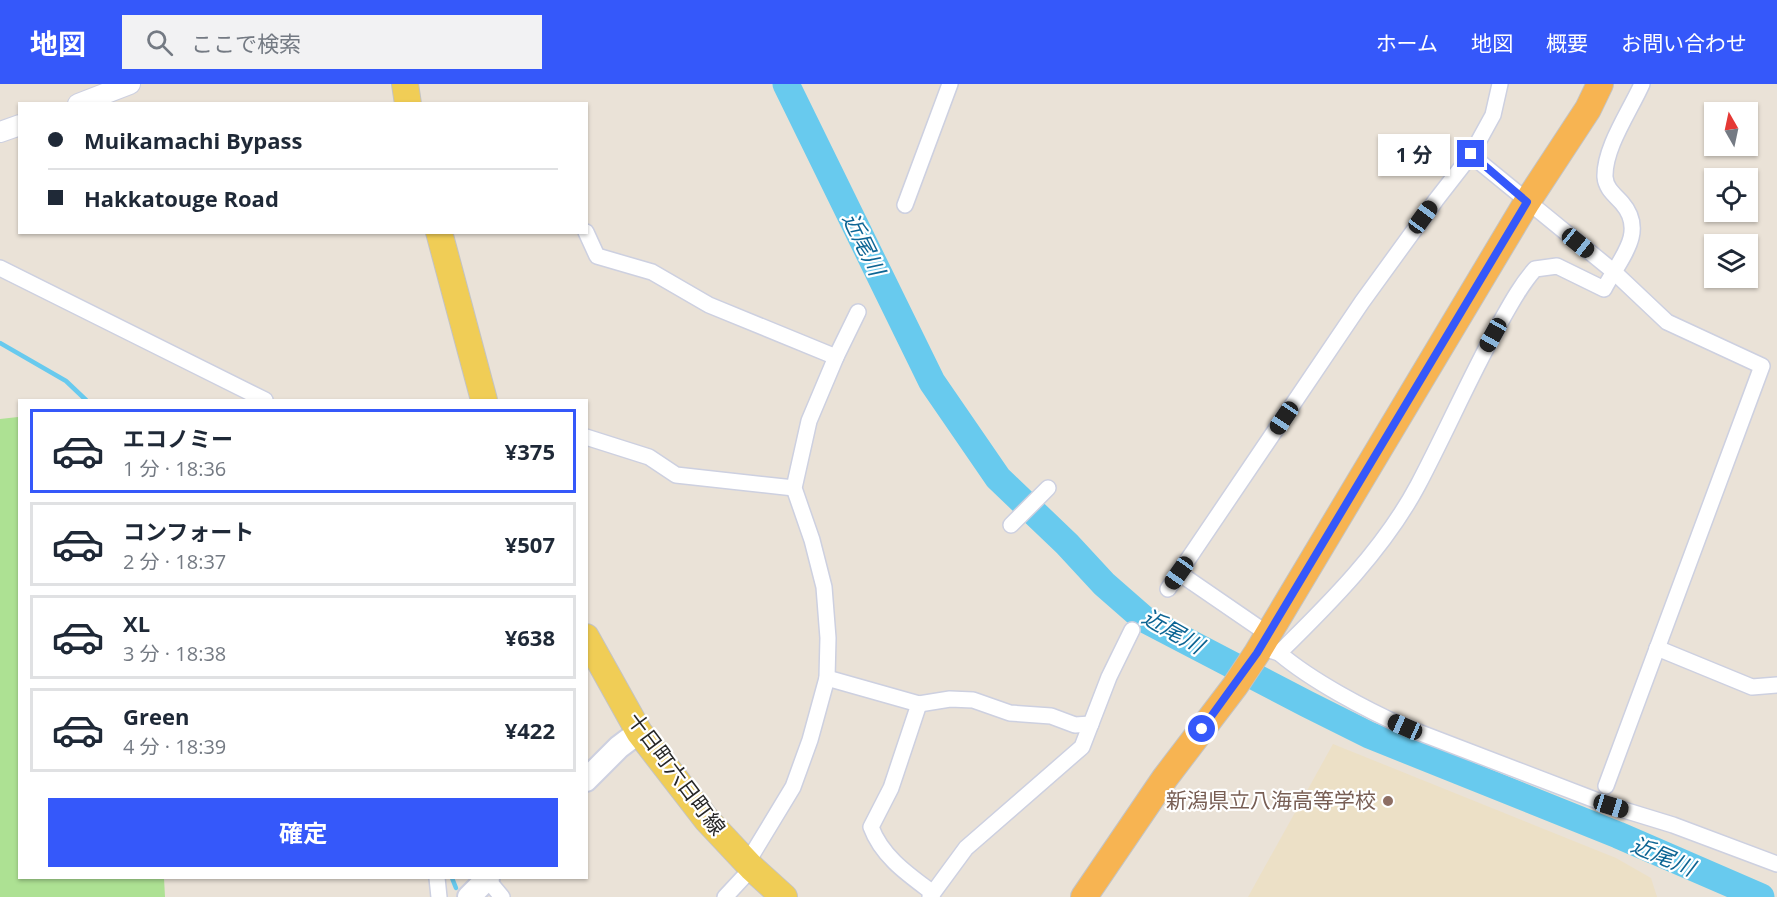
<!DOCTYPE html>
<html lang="ja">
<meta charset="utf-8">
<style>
:root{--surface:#fff;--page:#f2f2f3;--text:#1f2937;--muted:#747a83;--line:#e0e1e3;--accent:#3558fa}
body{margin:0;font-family:"Open Sans","Noto Sans JP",sans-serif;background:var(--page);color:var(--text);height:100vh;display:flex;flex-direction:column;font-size:22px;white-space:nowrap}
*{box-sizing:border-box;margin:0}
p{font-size:20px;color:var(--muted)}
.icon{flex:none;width:33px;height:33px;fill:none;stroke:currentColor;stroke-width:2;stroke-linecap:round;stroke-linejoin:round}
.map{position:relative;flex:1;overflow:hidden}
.sheet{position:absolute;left:18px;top:315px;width:570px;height:480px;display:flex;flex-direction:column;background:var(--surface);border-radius:0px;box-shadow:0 2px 4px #0004}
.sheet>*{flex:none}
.top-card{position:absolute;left:18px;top:18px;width:570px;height:132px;border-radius:0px;box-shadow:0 2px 4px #0004;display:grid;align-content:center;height:132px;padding:0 30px;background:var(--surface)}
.needle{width:39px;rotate:351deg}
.controls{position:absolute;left:1704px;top:18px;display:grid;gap:12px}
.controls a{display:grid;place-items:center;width:54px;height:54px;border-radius:0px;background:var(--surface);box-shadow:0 2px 4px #0004;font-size:30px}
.end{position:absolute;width:27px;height:27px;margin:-14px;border:8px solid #3558fa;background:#fff;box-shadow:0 0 0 3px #fff}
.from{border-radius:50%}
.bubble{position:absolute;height:42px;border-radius:0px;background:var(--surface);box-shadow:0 2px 4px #0004;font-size:20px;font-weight:700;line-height:42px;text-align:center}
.car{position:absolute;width:18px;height:36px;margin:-18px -9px;border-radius:8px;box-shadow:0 0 4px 2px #0007;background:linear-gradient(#222 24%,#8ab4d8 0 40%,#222 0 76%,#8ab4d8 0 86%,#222 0)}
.top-card b{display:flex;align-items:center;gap:21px;height:57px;font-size:22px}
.top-card b+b{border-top:2px solid var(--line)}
.top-card i{width:15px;height:15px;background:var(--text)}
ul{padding:10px 0 0;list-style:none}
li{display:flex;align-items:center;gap:18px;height:84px;margin:0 12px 9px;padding:0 18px;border:3px solid var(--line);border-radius:0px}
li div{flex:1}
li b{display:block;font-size:22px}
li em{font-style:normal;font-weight:700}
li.active{border-color:var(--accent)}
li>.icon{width:54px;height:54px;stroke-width:1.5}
.cta{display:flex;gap:12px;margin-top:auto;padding:12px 30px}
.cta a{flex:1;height:69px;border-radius:0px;background:var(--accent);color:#fff;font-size:24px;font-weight:700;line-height:69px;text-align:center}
header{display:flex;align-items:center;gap:36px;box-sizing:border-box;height:84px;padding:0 30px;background:var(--accent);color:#fff}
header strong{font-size:28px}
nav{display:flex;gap:33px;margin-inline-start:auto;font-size:21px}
.search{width:420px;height:54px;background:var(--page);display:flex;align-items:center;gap:15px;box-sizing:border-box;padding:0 21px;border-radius:0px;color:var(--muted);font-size:22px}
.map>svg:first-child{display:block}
.education{fill:#ece0c6}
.green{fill:#ade193}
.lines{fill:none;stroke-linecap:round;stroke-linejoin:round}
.stream{stroke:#68caee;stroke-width:4.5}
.river{stroke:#68caee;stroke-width:27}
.minor-casing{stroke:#cdd0e0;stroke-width:18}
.tertiary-casing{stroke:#cdd0e0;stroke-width:22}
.secondary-casing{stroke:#cdd0e0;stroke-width:26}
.primary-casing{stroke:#c3c3c3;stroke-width:28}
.trunk-casing{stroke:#c3c3c3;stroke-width:28}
.minor{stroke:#fff;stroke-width:15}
.tertiary{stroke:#fff;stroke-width:20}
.secondary{stroke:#fff;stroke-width:22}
.primary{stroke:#f0cd56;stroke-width:26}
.trunk{stroke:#f7b452;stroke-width:26}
.route{stroke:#3558fa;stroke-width:8}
.education-dot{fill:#8d6e63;stroke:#fff;stroke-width:2}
.labels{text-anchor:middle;stroke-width:4.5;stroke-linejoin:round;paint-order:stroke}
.street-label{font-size:21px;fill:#272727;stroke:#fff}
.education-label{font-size:21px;fill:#785e54;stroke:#fff;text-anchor:end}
.water-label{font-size:22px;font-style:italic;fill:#0d6594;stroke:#fff}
</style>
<header>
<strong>地図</strong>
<div class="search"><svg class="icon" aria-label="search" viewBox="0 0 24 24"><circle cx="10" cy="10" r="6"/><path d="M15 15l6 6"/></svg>ここで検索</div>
<nav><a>ホーム</a><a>地図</a><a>概要</a><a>お問い合わせ</a></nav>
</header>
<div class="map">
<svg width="1777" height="813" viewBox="0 0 1777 813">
<rect width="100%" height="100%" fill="#eae2d7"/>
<!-- education -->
<path class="education" d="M1333 660 1616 774 1651 794 1657 813H1248Z"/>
<!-- green -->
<path class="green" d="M18 333 20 794H164L165 813H0V335Z"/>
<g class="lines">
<!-- stream -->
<g class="stream">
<path d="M0 259 66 297 86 316"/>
<path d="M452 794 456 804"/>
</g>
<!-- river -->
<path class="river" d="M786 0 932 298 998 394 1067 460 1104 500 1144 535 1307 620 1369 651 1618 751 1761 813"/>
<defs>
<g id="minor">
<path d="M1471 71 1613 187 1667 238 1762 282 1606 702"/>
<path d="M905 121 950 0"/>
<path d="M586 148 597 172 652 188 709 221 836 273"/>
<path d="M0 184 265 316"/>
<path d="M586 353 649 373 676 391 794 404"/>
<path d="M1011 441 1048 404"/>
<path d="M1179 489 1268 550"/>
<path d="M1168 505 1362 218 1436 116 1471 71 1493 31 1500 0"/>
<path d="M1260 563 1279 569C1330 519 1384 465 1418 401 1445 350 1468 297 1496 246 1508 225 1519 203 1535 185L1557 182 1604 205C1618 177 1648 149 1622 119 1615 111 1606 105 1605 93 1604 64 1630 27 1642 0"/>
<path d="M1657 564 1752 603 1777 601"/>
<path d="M1279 569C1312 597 1365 625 1405 643L1611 722 1673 741 1777 780"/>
<path d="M827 594 919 620 950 615 973 616 1010 629 1051 632 1075 641 1091 640"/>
<path d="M919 620 891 704 871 743C882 773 909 791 933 809"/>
<path d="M747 779 793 703 810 656 827 594 828 554 824 503 812 456 794 404 809 337 836 273 858 228"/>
<path d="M437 794 439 813"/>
<path d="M487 795 502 813"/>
<path d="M725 813 752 784"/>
<path d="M930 813 966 764 1082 663 1109 593 1132 546"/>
</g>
<g id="tertiary">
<path d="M78 20 130 0"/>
<path d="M0 48 20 41"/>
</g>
<g id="secondary">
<path d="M586 696 619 663 639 648"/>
<path d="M469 813 488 794"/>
</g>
<g id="primary">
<path d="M405 0 408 20"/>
<path d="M439 148 484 316"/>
<path d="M586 553 639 648 707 736 752 784 784 813"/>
</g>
<path id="trunk" d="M1084 813 1165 694 1235 602 1257 569 1527 118 1588 25 1600 0"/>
</defs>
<!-- minor casing -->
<use href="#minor" class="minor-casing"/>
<!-- tertiary casing -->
<use href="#tertiary" class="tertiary-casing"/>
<!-- secondary casing -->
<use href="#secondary" class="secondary-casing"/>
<!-- primary casing -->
<use href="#primary" class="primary-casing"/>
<!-- trunk casing -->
<use href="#trunk" class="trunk-casing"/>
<!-- minor -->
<use href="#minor" class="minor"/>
<!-- tertiary -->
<use href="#tertiary" class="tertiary"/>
<!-- secondary -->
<use href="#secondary" class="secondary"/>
<!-- primary -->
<use href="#primary" class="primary"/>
<!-- trunk -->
<use href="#trunk" class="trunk"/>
</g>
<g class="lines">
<!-- route -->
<path class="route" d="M1202 645 1257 569 1527 118 1471 70"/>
</g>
<!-- markers -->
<circle class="education-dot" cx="1388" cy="717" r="6"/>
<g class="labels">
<!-- street labels -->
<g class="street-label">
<text transform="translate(676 690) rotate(53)" y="7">十日町六日町線</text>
</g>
<!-- education labels -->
<g class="education-label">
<text x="1376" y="724">新潟県立八海高等学校</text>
</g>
<!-- water labels -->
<g class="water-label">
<text transform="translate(864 160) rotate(64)" y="8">近尾川</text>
<text transform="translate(1173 547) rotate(30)" y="8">近尾川</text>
<text transform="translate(1663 772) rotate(23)" y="8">近尾川</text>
</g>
</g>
</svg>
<div class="controls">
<a><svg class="needle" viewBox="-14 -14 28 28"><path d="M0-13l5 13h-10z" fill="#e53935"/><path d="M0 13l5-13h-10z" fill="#747a83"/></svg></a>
<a><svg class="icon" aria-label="locate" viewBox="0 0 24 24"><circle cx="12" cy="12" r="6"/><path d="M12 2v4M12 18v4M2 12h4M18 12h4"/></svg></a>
<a><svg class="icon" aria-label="layers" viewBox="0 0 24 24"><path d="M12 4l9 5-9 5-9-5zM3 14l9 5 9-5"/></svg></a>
</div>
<i class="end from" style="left:1202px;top:645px"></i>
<i class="end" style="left:1471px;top:70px"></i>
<div class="bubble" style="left:1378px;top:50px;width:72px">1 分</div>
<i class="car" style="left:1423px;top:133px;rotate:36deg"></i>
<i class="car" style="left:1578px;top:159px;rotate:129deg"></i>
<i class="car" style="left:1493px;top:251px;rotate:209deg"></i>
<i class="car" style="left:1284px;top:334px;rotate:214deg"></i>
<i class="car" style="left:1179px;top:489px;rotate:215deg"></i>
<i class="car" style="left:1405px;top:643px;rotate:294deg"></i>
<i class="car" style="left:1611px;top:722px;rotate:107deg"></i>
<div class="top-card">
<b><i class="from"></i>Muikamachi Bypass</b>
<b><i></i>Hakkatouge Road</b>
</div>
<section class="sheet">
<ul>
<li class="active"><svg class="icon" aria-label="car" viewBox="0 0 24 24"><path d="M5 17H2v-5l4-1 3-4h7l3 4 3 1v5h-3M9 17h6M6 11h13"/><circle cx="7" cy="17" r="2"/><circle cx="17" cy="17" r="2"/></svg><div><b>エコノミー</b><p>1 分 · 18:36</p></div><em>¥375</em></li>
<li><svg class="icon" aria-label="car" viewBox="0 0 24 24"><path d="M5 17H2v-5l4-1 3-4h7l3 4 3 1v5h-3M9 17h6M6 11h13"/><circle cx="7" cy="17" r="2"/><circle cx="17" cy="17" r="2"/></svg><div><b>コンフォート</b><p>2 分 · 18:37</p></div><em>¥507</em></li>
<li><svg class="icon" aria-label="car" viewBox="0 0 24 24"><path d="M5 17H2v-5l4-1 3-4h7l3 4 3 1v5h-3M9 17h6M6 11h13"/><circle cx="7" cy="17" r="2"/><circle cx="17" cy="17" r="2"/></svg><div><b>XL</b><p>3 分 · 18:38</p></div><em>¥638</em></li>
<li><svg class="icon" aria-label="car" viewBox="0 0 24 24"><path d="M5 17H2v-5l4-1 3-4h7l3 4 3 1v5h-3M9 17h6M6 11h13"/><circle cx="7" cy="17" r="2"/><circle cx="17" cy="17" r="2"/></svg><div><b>Green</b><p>4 分 · 18:39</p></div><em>¥422</em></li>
</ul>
<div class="cta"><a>確定</a></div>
</section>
</div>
